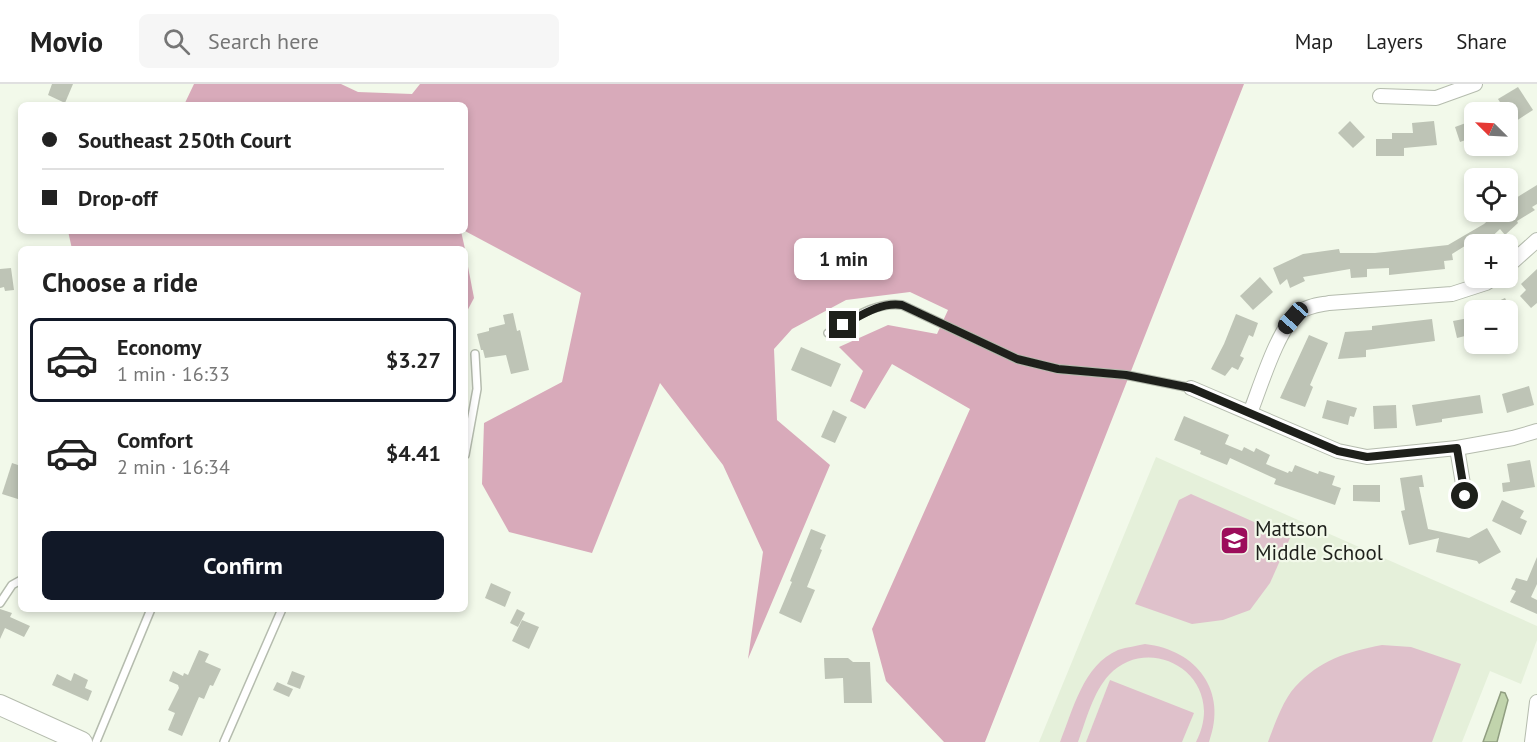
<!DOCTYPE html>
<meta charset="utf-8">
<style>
:root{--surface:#fff;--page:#f6f6f6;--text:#222;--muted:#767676;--line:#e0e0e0;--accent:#111827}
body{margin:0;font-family:"PT Sans",sans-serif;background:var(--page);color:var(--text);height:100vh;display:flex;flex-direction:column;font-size:22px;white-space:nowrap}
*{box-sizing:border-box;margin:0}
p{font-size:20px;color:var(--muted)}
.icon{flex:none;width:33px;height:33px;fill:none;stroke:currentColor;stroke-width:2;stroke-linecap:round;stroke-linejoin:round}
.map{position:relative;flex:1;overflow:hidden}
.side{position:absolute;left:18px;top:162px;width:450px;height:366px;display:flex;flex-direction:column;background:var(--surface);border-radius:9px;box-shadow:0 3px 9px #0003}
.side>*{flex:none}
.top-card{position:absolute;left:18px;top:18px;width:450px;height:132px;border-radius:9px;box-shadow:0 3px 9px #0003;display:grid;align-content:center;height:132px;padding:0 24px;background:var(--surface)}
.needle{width:39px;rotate:294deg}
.tools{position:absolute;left:1464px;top:18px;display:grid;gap:12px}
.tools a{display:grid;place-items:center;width:54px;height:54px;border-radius:9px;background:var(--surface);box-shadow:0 3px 9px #0003;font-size:30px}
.end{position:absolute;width:27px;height:27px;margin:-14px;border:8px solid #1e201b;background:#fff;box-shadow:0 0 0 3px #fff}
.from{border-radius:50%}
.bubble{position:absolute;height:42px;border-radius:9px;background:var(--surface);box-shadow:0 3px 9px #0003;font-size:20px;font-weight:600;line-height:42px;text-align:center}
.car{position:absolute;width:18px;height:36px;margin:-18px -9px;border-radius:8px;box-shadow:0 0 4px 2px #0007;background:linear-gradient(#222 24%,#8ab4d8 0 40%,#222 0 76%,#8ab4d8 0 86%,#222 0)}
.top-card b{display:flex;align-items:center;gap:21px;height:57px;font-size:22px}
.top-card b+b{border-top:2px solid var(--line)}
.top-card i{width:15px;height:15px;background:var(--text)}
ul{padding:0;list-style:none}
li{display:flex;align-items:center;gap:18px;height:84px;margin:0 12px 9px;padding:0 12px;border:3px solid transparent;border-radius:9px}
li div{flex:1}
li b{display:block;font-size:22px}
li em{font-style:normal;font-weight:600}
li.active{border-color:var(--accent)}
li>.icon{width:54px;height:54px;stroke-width:1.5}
h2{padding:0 24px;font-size:27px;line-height:72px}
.cta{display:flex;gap:12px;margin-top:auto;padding:12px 24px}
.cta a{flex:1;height:69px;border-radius:9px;background:var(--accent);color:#fff;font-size:24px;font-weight:600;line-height:69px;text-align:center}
header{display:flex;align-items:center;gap:36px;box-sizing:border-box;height:84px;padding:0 30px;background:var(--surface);border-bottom:2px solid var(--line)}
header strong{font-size:28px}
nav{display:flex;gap:33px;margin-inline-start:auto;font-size:21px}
.search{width:420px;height:54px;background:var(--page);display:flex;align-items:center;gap:15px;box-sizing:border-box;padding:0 21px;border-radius:9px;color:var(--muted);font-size:22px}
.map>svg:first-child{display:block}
.built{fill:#e5f0da}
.green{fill:#dfc1cb}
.forest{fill:#d8aaba}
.water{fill:#c1d4ac;stroke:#909e80;stroke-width:1.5}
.building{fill:#bec4b6}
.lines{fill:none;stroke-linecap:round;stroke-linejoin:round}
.lane-casing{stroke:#b5bcae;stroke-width:10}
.street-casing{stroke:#b5bcae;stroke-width:16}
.secondary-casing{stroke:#b5bcae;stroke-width:22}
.lane{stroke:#fff;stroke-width:7}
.street{stroke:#fff;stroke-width:14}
.secondary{stroke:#fff;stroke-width:20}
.route{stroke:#1e201b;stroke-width:8}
.labels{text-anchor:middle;stroke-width:4.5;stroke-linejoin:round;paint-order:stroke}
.poi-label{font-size:21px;fill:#1e201b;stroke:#f2f9ea;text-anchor:start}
</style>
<header>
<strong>Movio</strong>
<div class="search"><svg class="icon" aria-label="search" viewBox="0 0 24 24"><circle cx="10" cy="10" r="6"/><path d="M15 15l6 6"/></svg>Search here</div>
<nav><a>Map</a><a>Layers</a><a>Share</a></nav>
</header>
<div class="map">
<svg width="1537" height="658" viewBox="0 0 1537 658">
<rect width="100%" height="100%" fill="#f2f9ea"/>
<!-- built -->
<path class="built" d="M1156 373 1537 542V556L1521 600 1490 587 1462 658H1039Z"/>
<!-- green -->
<g class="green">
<path d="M1191 410 1290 454 1270 499 1250 526 1223 536 1192 540 1135 520 1179 416Z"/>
<path d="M1145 560C1197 566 1228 607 1209 658H1196C1201 648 1204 638 1204 627 1203 578 1142 555 1109 591 1093 608 1086 637 1078 658H1060C1073 626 1083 581 1118 566 1127 563 1137 562 1145 560Z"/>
<path d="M1382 561 1411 563 1461 580 1432 658H1268C1274 642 1283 616 1295 603 1320 576 1346 568 1382 561Z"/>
<path d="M1110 596 1194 629 1182 658H1086Z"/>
</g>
<!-- forest -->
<g class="forest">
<path d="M194 0H341L358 8 412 10 420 0H1244L985 658H944L886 597 872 545 970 325 892 280 865 325 850 317 863 287 839 263 888 241 937 250 948 226 910 208 846 216 792 245 774 265 777 336 830 381 748 575 763 468 723 381 660 299 592 469 509 448 482 400 484 339 562 298 581 209 465 147V21H184Z"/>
<path d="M68 147H461L465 165H72Z"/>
<path d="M465 167 474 214 465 231Z"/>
</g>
<!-- water -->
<path class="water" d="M1501 608 1505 609 1508 616 1497 658H1483Z"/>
<!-- building -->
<g class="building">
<path d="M52 0H73L65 19 48 11Z"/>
<path d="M1518 3 1533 26 1513 39 1498 15Z"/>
<path d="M1474 36V53L1460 58 1455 43Z"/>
<path d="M1350 37 1365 53 1353 64 1338 49Z"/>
<path d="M1434 37 1437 61 1404 64V72H1376V55H1392V49H1413L1412 39Z"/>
<path d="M1537 101V120L1532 123 1535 126 1517 137 1518 139 1505 151 1500 145 1484 160H1468L1452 170 1453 176 1444 177 1445 185 1389 191V184L1367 185V193L1351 194 1350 185 1303 193 1305 197 1290 204 1287 195 1280 201 1273 184 1303 170 1339 165 1340 169H1375L1448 161 1484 140 1497 128 1518 127 1511 117Z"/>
<path d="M11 184 14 206 5 207 4 203 0 204V185Z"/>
<path d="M1537 185V219L1531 224 1520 212 1526 206 1521 200Z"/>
<path d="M1260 193 1273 208 1253 226 1240 212Z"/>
<path d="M1505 214 1511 226H1479Z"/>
<path d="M513 229 517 247 520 246 529 286 511 290 506 271 485 274 483 266H481L477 250 489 247V244L505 240 503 231Z"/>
<path d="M1236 230 1258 239 1253 253 1249 251 1240 272 1244 274 1238 286 1232 283 1225 292 1211 285 1224 260Z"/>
<path d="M1474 233V259L1467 260 1465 252 1457 254 1453 237Z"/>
<path d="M1432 235 1435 257 1366 266V273L1338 275 1345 248 1372 246V242Z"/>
<path d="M1309 251 1328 259 1310 301 1313 303 1305 323 1280 314Z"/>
<path d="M801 263 841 280 831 303 791 286Z"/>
<path d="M1529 302 1534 321 1507 329 1502 310Z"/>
<path d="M1480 311 1483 329 1442 335V338L1416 342 1412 321Z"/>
<path d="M1327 316 1357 324 1354 333 1350 332 1348 341 1322 334Z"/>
<path d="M1396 321 1397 344 1374 345 1373 322Z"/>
<path d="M833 326 847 333 835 359 821 353Z"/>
<path d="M1184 332 1229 351 1225 360 1242 367 1244 363 1254 368 1256 364 1270 371 1266 380 1288 389 1289 387 1292 388 1295 381 1318 390 1319 387 1335 392 1332 401 1341 404 1335 421 1274 400 1276 395 1230 374 1227 381 1200 370 1201 367 1174 356Z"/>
<path d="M1530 376 1535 403 1503 408 1502 399 1510 398 1507 380Z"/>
<path d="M12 379 21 382V416L2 410Z"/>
<path d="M1422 391 1424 403H1419L1428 445 1469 454 1487 444 1501 468 1479 480 1477 477 1436 468 1439 454 1409 461 1401 427 1405 426 1400 394Z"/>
<path d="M1353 401H1380V418L1353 417Z"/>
<path d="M1502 416 1524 427 1520 434 1527 437 1521 451 1492 437Z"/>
<path d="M811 445 826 451 820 465 822 466 807 503 815 506 801 539 779 529 792 498 790 497Z"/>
<path d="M1537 473V500L1531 513 1537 516V530L1510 518 1516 507 1511 505 1516 494 1527 497Z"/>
<path d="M491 499 511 508 505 523 485 514Z"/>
<path d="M0 525 12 529 10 533 30 542 24 553 5 544 0 555Z"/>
<path d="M517 525 525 529 518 543 510 539Z"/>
<path d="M522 536 539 543 529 565 512 557Z"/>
<path d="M199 566 209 570 205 578 221 585 213 602 210 601 204 615 199 613 182 652 168 646 175 629 168 626 179 604 178 601 169 597 173 587 183 592 184 589 188 591Z"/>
<path d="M824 574H848L853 578H870L872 619H844L843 594 825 595Z"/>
<path d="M292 587 305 592 300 605 287 600Z"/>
<path d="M74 589 88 596 85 604 92 607 88 617 52 601 57 590 71 597Z"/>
<path d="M277 598 293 605 289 613 273 606Z"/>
</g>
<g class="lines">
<defs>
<g id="lane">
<path d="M828 249C851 236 875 217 902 221L1017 275 1058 285 1126 291 1191 304"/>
<path d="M465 371 477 305 475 270"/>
<path d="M0 519 12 501 21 496"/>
<path d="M96 658 151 525"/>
<path d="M224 658 282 525"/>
</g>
<g id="street">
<path d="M1380 12 1436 14 1475 0"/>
<path d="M1508 182 1537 156"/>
<path d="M1191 304 1338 367 1367 373 1457 364 1513 354 1537 347"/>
<path d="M1250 329C1260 304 1278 244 1298 229 1307 222 1319 221 1329 219L1452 210 1486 199 1494 194"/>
<path d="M1457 364 1465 412"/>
<path d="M1532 658 1537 618"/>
</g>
<path id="secondary" d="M0 621 82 658"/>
</defs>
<!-- lane casing -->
<use href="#lane" class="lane-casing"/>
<!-- street casing -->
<use href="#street" class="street-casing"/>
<!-- secondary casing -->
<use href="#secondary" class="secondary-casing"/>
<!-- lane -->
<use href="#lane" class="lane"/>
<!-- street -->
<use href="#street" class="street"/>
<!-- secondary -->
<use href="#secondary" class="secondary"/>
</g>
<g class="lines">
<!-- route -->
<path class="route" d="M843 241C862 231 880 218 902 221L1017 275 1058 285 1126 291 1191 304 1338 367 1367 373 1457 364 1465 412"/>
</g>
<!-- icons -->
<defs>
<symbol id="school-square" viewBox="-11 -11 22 22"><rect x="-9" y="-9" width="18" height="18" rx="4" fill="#9c0d5b" stroke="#f2f9ea"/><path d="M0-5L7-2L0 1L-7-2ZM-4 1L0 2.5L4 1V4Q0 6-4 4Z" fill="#fff"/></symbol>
</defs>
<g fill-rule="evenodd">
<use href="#school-square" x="1218" y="440" width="33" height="33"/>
</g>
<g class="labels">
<!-- poi labels -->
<g class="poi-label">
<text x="1255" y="452">Mattson<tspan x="1255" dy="24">Middle School</tspan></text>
</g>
</g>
</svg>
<div class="tools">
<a><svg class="needle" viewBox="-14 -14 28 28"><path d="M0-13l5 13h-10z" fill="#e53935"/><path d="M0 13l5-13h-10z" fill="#767676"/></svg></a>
<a><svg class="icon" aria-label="locate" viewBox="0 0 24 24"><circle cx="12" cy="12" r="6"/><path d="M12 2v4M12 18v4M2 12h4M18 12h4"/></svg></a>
<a>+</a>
<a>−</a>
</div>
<i class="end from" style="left:1465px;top:412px"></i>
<i class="end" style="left:843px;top:241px"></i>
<div class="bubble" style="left:794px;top:154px;width:99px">1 min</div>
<i class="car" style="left:1293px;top:234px;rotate:221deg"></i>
<div class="top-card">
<b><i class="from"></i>Southeast 250th Court</b>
<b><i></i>Drop-off</b>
</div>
<section class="side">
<h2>Choose a ride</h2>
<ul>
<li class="active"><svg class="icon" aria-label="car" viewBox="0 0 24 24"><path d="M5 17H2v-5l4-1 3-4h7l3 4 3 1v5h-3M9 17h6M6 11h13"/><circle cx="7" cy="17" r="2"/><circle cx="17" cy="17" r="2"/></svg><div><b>Economy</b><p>1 min · 16:33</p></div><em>$3.27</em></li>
<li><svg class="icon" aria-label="car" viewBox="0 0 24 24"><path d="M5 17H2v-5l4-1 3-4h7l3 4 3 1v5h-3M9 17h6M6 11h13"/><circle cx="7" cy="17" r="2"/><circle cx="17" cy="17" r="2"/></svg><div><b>Comfort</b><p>2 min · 16:34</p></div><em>$4.41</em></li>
</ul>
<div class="cta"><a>Confirm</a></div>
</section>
</div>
